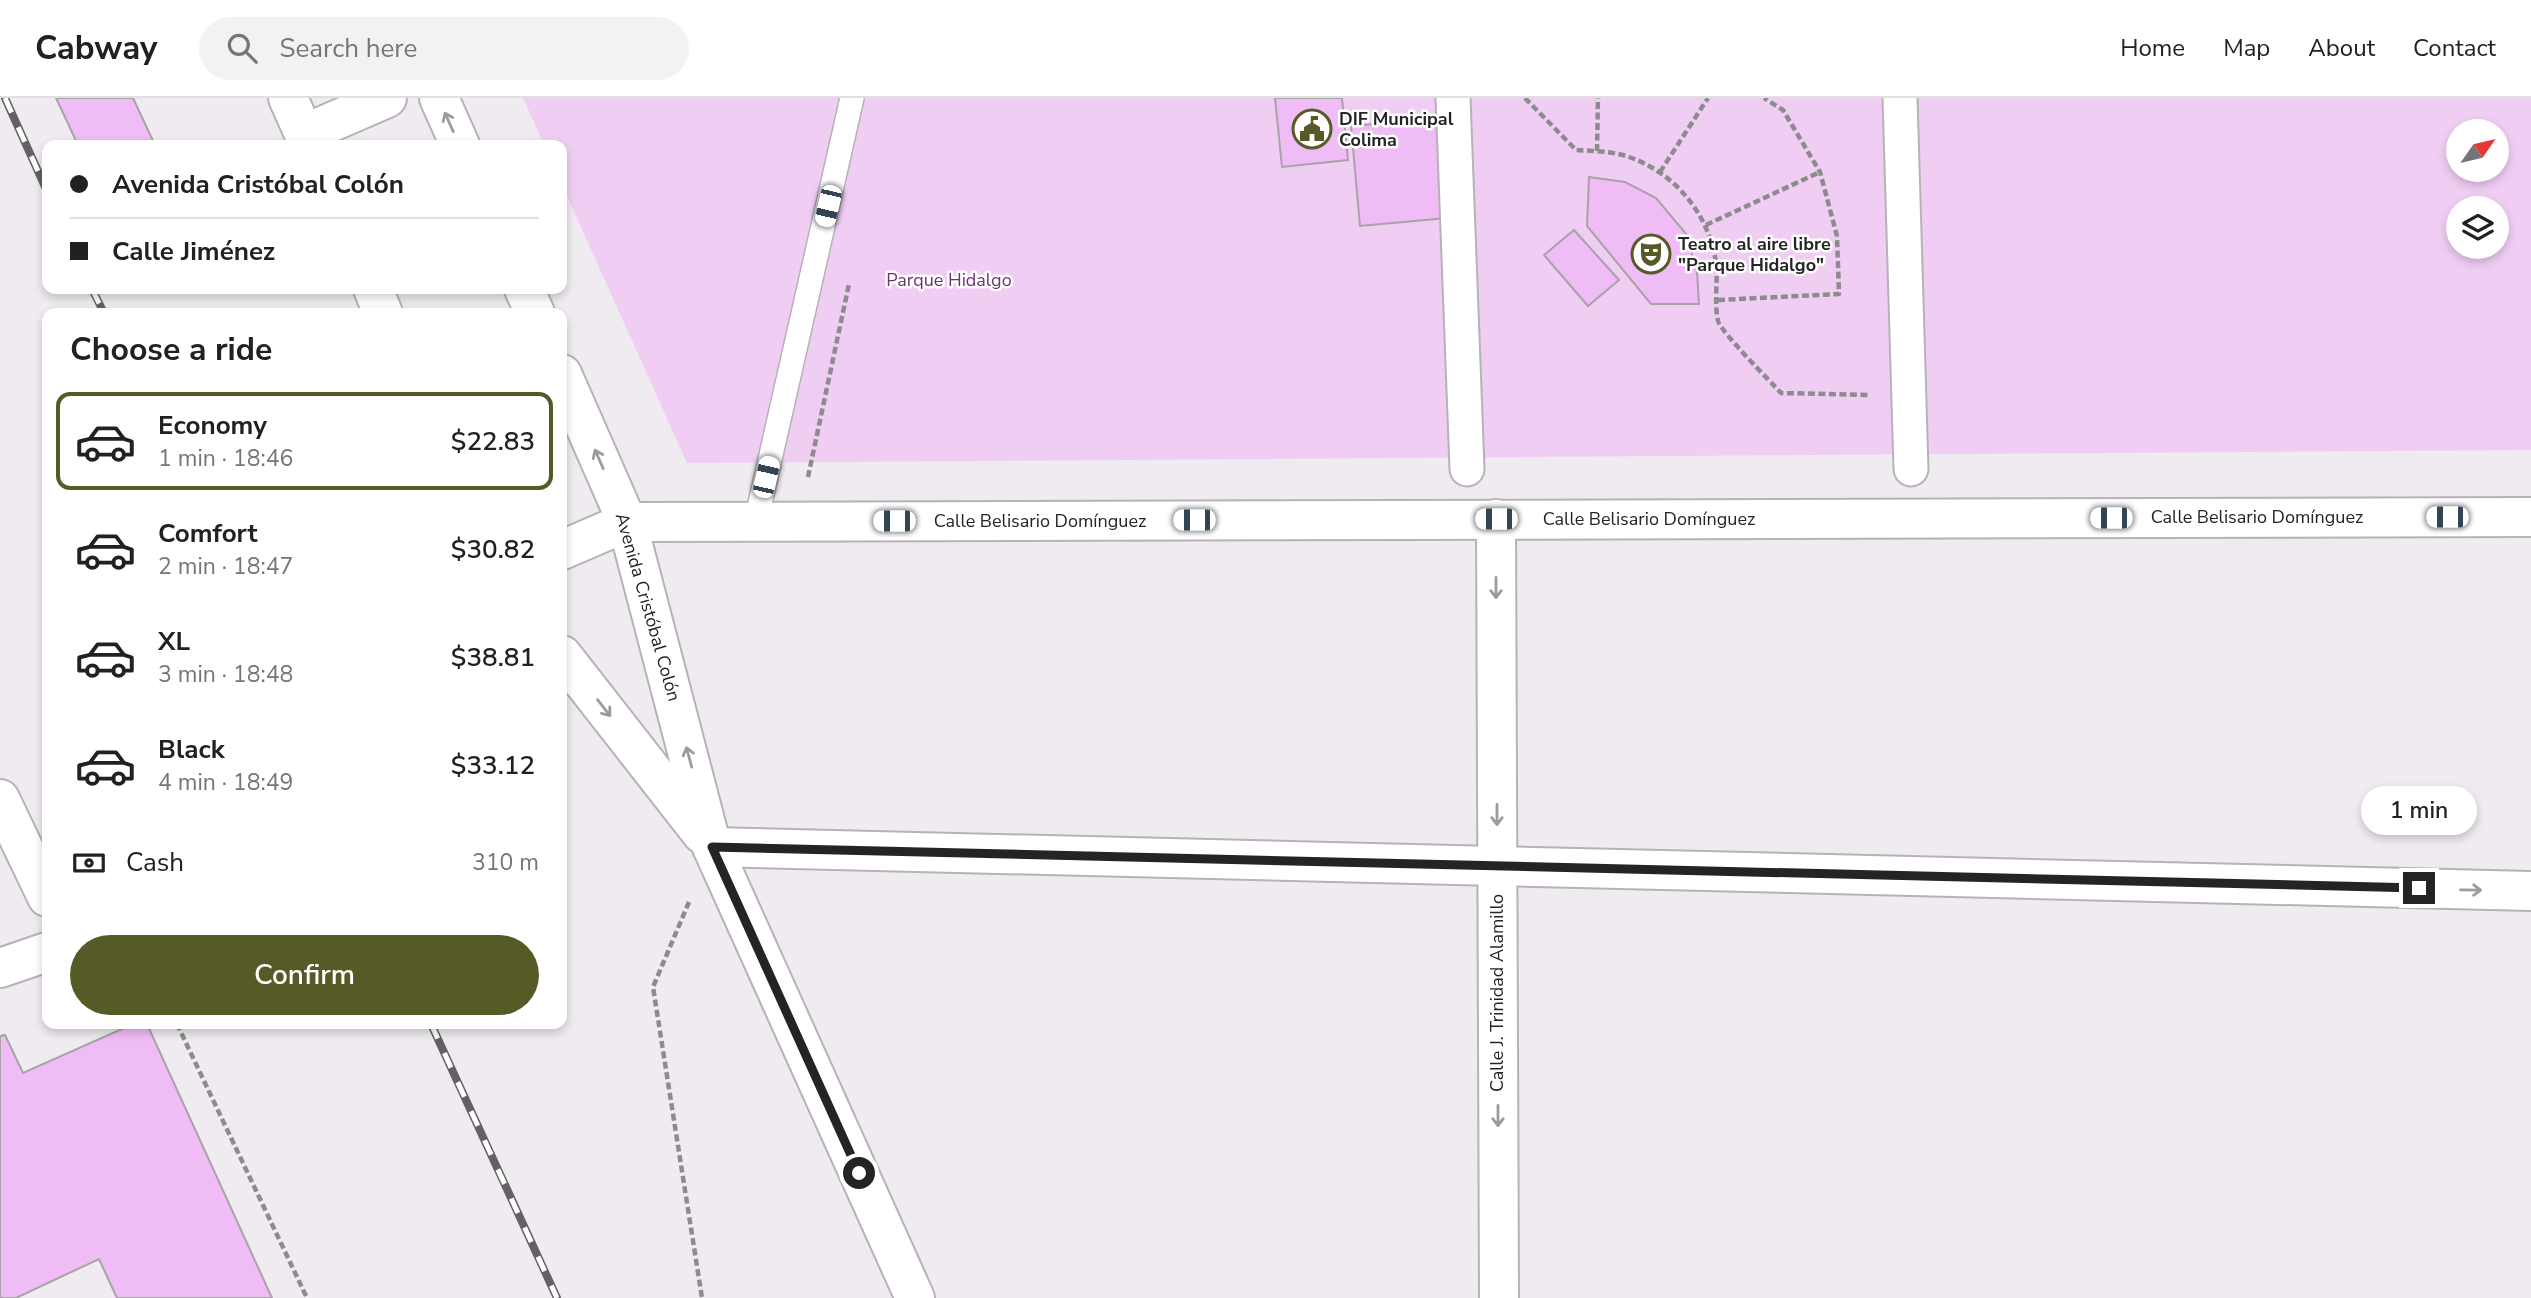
<!DOCTYPE html>
<meta charset="utf-8">
<style>
:root{--surface:#fff;--page:#f2f2f2;--text:#202124;--muted:#757577;--line:#e0e0e0;--accent:#565a27}
body{margin:0;font-family:"Nunito Sans",sans-serif;background:var(--page);color:var(--text);height:100vh;display:flex;flex-direction:column;font-size:26px;white-space:nowrap}
*{box-sizing:border-box;margin:0}
p{font-size:23px;color:var(--muted)}
.icon{flex:none;width:38px;height:38px;fill:none;stroke:currentColor;stroke-width:2;stroke-linecap:round;stroke-linejoin:round}
.map{position:relative;flex:1;overflow:hidden}
.panel{position:absolute;left:42px;top:210px;width:525px;height:721px;display:flex;flex-direction:column;background:var(--surface);border-radius:14px;box-shadow:0 4px 10px #0003}
.panel>*{flex:none}
.hud{position:absolute;left:42px;top:42px;width:525px;height:154px;border-radius:14px;box-shadow:0 4px 10px #0003;display:grid;align-content:center;height:154px;padding:0 28px;background:var(--surface)}
.needle{width:46px;rotate:56deg}
.fabs{position:absolute;left:2446px;top:21px;display:grid;gap:14px}
.fabs a{display:grid;place-items:center;width:63px;height:63px;border-radius:50%;background:var(--surface);box-shadow:0 4px 10px #0003;font-size:35px}
.end{position:absolute;width:32px;height:32px;margin:-16px;border:9px solid #252425;background:#fff;box-shadow:0 0 0 4px #fff}
.from{border-radius:50%}
.bubble{position:absolute;height:49px;border-radius:24px;background:var(--surface);box-shadow:0 4px 10px #0003;font-size:23px;font-weight:600;line-height:49px;text-align:center}
.car{position:absolute;width:21px;height:42px;margin:-21px -10px;border-radius:9px;box-shadow:0 0 5px 2px #0007;background:linear-gradient(#fff 24%,#345 0 40%,#fff 0 76%,#345 0 86%,#fff 0)}
.hud b{display:flex;align-items:center;gap:24px;height:66px;font-size:26px}
.hud b+b{border-top:2px solid var(--line)}
.hud i{width:18px;height:18px;background:var(--text)}
ul{padding:0;list-style:none}
li{display:flex;align-items:center;gap:21px;height:98px;margin:0 14px 10px;padding:0 14px;border:4px solid transparent;border-radius:14px}
li div{flex:1}
li b{display:block;font-size:26px}
li em{font-style:normal;font-weight:600}
li.current{border-color:var(--accent)}
li>.icon{width:63px;height:63px;stroke-width:1.5}
h2{padding:0 28px;font-size:32px;line-height:84px}
.pay{display:flex;align-items:center;gap:18px;height:77px;padding:0 28px;font-size:26px}
.pay p{margin-inline-start:auto}
.button{display:flex;gap:14px;margin-top:auto;padding:14px 28px}
.button a{flex:1;height:80px;border-radius:42px;background:var(--accent);color:#fff;font-size:28px;font-weight:600;line-height:80px;text-align:center}
header{display:flex;align-items:center;gap:42px;box-sizing:border-box;height:98px;padding:0 35px;background:var(--surface);border-bottom:2px solid var(--line)}
header strong{font-size:33px}
nav{display:flex;gap:38px;margin-inline-start:auto;font-size:24px}
.search{width:490px;height:63px;background:var(--page);display:flex;align-items:center;gap:18px;box-sizing:border-box;padding:0 24px;border-radius:38px;color:var(--muted);font-size:26px}
.map>svg:first-child{display:block}
.green{fill:#f0cef4;fill-rule:evenodd}
.building{fill:#f0bcf6;stroke:#a7a3a7;stroke-width:2}
.lines{fill:none;stroke-linecap:round;stroke-linejoin:round}
.service-casing{stroke:#b6b2b7;stroke-width:26}
.pedestrian-casing{stroke:#b6b2b7;stroke-width:37}
.minor-casing{stroke:#b6b2b7;stroke-width:42}
.path{stroke:#8d8b8e;stroke-width:4.5;stroke-dasharray:7 3.5;stroke-linecap:butt}
.service{stroke:#fff;stroke-width:23}
.pedestrian{stroke:#fff;stroke-width:33}
.minor{stroke:#fff;stroke-width:38}
.rail-casing{stroke:#636163;stroke-width:8}
.rail{stroke:#fff;stroke-width:5;stroke-dasharray:16;stroke-linecap:butt}
.oneway{stroke:#9d9c9d}
.route{stroke:#252425;stroke-width:9}
.labels{text-anchor:middle;stroke-width:5;stroke-linejoin:round;paint-order:stroke}
.poi-label{font-size:18px;font-weight:bold;fill:#252425;stroke:#fff;text-anchor:start}
.park-label{font-size:18px;fill:#6e3275;stroke:#fff}
.street-label{font-size:18px;fill:#252425;stroke:#fff}
</style>
<header>
<strong>Cabway</strong>
<div class="search"><svg class="icon" aria-label="search" viewBox="0 0 24 24"><circle cx="10" cy="10" r="6"/><path d="M15 15l6 6"/></svg>Search here</div>
<nav><a>Home</a><a>Map</a><a>About</a><a>Contact</a></nav>
</header>
<div class="map">
<svg width="2531" height="1200" viewBox="0 0 2531 1200">
<rect width="100%" height="100%" fill="#efebf0"/>
<!-- green -->
<path class="green" d="M523 0H2531V352L687 365 562 87V47H544ZM2459 33H2497V72H2459ZM2459 110H2497V149H2459Z"/>
<!-- building -->
<g class="building">
<path d="M56 0H133L155 47H78Z"/>
<path d="M1275 0H1342L1348 62 1282 69Z"/>
<path d="M1438 21 1447 120 1360 128 1351 28Z"/>
<path d="M1589 79 1625 84 1656 100 1687 137 1697 174 1699 206H1651L1587 128Z"/>
<path d="M1574 132 1619 182 1588 208 1544 157Z"/>
<path d="M133 926H147L272 1200H117L99 1161 16 1200H0V938L5 937 23 975Z"/>
</g>
<g class="lines">
<defs>
<path id="service" d="M756 423 852 0"/>
<g id="pedestrian">
<path d="M1453 0 1467 371"/>
<path d="M1900 0 1911 371"/>
</g>
<g id="minor">
<path d="M288 0 309 47"/>
<path d="M439 0 460 47"/>
<path d="M304 36 387 0"/>
<path d="M373 191 383 215"/>
<path d="M524 191 535 215"/>
<path d="M562 276 627 424 712 749 915 1200"/>
<path d="M1496 421 1499 1200"/>
<path d="M562 452 627 424 2531 419"/>
<path d="M562 557 702 736"/>
<path d="M0 701 47 799"/>
<path d="M712 749 2531 793"/>
<path d="M0 870 47 854"/>
</g>
</defs>
<!-- service casing -->
<use href="#service" class="service-casing"/>
<!-- pedestrian casing -->
<use href="#pedestrian" class="pedestrian-casing"/>
<!-- minor casing -->
<use href="#minor" class="minor-casing"/>
<!-- path -->
<g class="path">
<path d="M1525 0 1576 52C1593 53 1612 53 1629 59 1675 75 1709 116 1716 165 1718 183 1714 205 1718 223 1721 234 1770 283 1781 295L1869 297"/>
<path d="M1597 53 1598 0"/>
<path d="M1660 74 1708 0"/>
<path d="M1706 127 1820 74"/>
<path d="M1718 202 1839 196 1837 138 1820 74 1783 12 1764 0"/>
<path d="M808 379 849 186"/>
<path d="M689 804 653 889 702 1200"/>
<path d="M177 926 307 1200"/>
</g>
<!-- service -->
<use href="#service" class="service"/>
<!-- pedestrian -->
<use href="#pedestrian" class="pedestrian"/>
<!-- minor -->
<use href="#minor" class="minor"/>
<defs>
<g id="rail">
<path d="M5 0 47 93"/>
<path d="M92 191 104 215"/>
<path d="M431 926 557 1200"/>
</g>
</defs>
<!-- rail casing -->
<use href="#rail" class="rail-casing"/>
<!-- rail -->
<use href="#rail" class="rail"/>
</g>
<!-- one-way arrows -->
<defs><path id="oneway-shaft" d="M-6 0H5M1.5-3L5.5 0L1.5 3" fill="none" stroke-width="1.6" stroke-linecap="round" stroke-linejoin="round" transform="scale(1.75)"/></defs>
<g class="oneway">
<use href="#oneway-shaft" transform="translate(449 24) rotate(-114)"/>
<use href="#oneway-shaft" transform="translate(599 361) rotate(-114)"/>
<use href="#oneway-shaft" transform="translate(1496 490) rotate(90)"/>
<use href="#oneway-shaft" transform="translate(604 610) rotate(52)"/>
<use href="#oneway-shaft" transform="translate(689 659) rotate(-105)"/>
<use href="#oneway-shaft" transform="translate(1497 717) rotate(90)"/>
<use href="#oneway-shaft" transform="translate(2471 792) rotate(1)"/>
<use href="#oneway-shaft" transform="translate(1498 1018) rotate(90)"/>
</g>
<g class="lines">
<!-- route -->
<path class="route" d="M859 1075 712 749 2419 790"/>
</g>
<!-- icons -->
<defs>
<symbol id="civic-ring" viewBox="-11 -11 22 22"><circle r="9.5" fill="#fff" stroke="#565a27" stroke-width="1.5"/><path d="M-.6-6.5H3V-4.5H.6V-3L4-1V1h2V6H-6V1h2V-1L-.6-3ZM-1.2 2.5V6h2.4V2.5Z" fill="#565a27"/></symbol>
<symbol id="theatre-ring" viewBox="-11 -11 22 22"><circle r="9.5" fill="#fff" stroke="#565a27" stroke-width="1.5"/><path d="M-5-5.5Q0-4 5-5.5V0Q5 5 0 6Q-5 5-5 0ZM-3.3-2.5H-1v1.5H-3.3ZM1-2.5H3.3v1.5H1ZM-2.8 1Q0 5.5 2.8 1Z" fill="#565a27"/></symbol>
</defs>
<g fill-rule="evenodd">
<use href="#civic-ring" x="1290" y="9" width="44" height="44"/>
<use href="#theatre-ring" x="1629" y="134" width="44" height="44"/>
</g>
<g class="labels">
<!-- poi labels -->
<g class="poi-label">
<text x="1339" y="27">DIF Municipal<tspan x="1339" dy="21">Colima</tspan></text>
<text x="1678" y="152">Teatro al aire libre<tspan x="1678" dy="21">"Parque Hidalgo"</tspan></text>
</g>
<!-- park labels -->
<g class="park-label">
<text x="949" y="188">Parque Hidalgo</text>
</g>
<!-- street labels -->
<g class="street-label">
<text x="2257" y="425">Calle Belisario Domínguez</text>
<text x="1649" y="427">Calle Belisario Domínguez</text>
<text x="1040" y="429">Calle Belisario Domínguez</text>
<text transform="translate(648 509) rotate(74)" y="6">Avenida Cristóbal Colón</text>
<text transform="translate(1497 895) rotate(-90)" y="6">Calle J. Trinidad Alamillo</text>
</g>
</g>
</svg>
<div class="fabs">
<a><svg class="needle" viewBox="-14 -14 28 28"><path d="M0-13l5 13h-10z" fill="#e53935"/><path d="M0 13l5-13h-10z" fill="#757577"/></svg></a>
<a><svg class="icon" aria-label="layers" viewBox="0 0 24 24"><path d="M12 4l9 5-9 5-9-5zM3 14l9 5 9-5"/></svg></a>
</div>
<i class="end from" style="left:859px;top:1075px"></i>
<i class="end" style="left:2419px;top:790px"></i>
<div class="bubble" style="left:2361px;top:688px;width:116px">1 min</div>
<i class="car" style="left:828px;top:108px;rotate:193deg"></i>
<i class="car" style="left:766px;top:379px;rotate:13deg"></i>
<i class="car" style="left:2447px;top:419px;rotate:270deg"></i>
<i class="car" style="left:2111px;top:420px;rotate:270deg"></i>
<i class="car" style="left:1496px;top:421px;rotate:270deg"></i>
<i class="car" style="left:1194px;top:422px;rotate:270deg"></i>
<i class="car" style="left:894px;top:423px;rotate:270deg"></i>
<div class="hud">
<b><i class="from"></i>Avenida Cristóbal Colón</b>
<b><i></i>Calle Jiménez</b>
</div>
<section class="panel">
<h2>Choose a ride</h2>
<ul>
<li class="current"><svg class="icon" aria-label="car" viewBox="0 0 24 24"><path d="M5 17H2v-5l4-1 3-4h7l3 4 3 1v5h-3M9 17h6M6 11h13"/><circle cx="7" cy="17" r="2"/><circle cx="17" cy="17" r="2"/></svg><div><b>Economy</b><p>1 min · 18:46</p></div><em>$22.83</em></li>
<li><svg class="icon" aria-label="car" viewBox="0 0 24 24"><path d="M5 17H2v-5l4-1 3-4h7l3 4 3 1v5h-3M9 17h6M6 11h13"/><circle cx="7" cy="17" r="2"/><circle cx="17" cy="17" r="2"/></svg><div><b>Comfort</b><p>2 min · 18:47</p></div><em>$30.82</em></li>
<li><svg class="icon" aria-label="car" viewBox="0 0 24 24"><path d="M5 17H2v-5l4-1 3-4h7l3 4 3 1v5h-3M9 17h6M6 11h13"/><circle cx="7" cy="17" r="2"/><circle cx="17" cy="17" r="2"/></svg><div><b>XL</b><p>3 min · 18:48</p></div><em>$38.81</em></li>
<li><svg class="icon" aria-label="car" viewBox="0 0 24 24"><path d="M5 17H2v-5l4-1 3-4h7l3 4 3 1v5h-3M9 17h6M6 11h13"/><circle cx="7" cy="17" r="2"/><circle cx="17" cy="17" r="2"/></svg><div><b>Black</b><p>4 min · 18:49</p></div><em>$33.12</em></li>
</ul>
<div class="pay"><svg class="icon" aria-label="cash" viewBox="0 0 24 24"><path d="M3 7h18v10H3z"/><circle cx="12" cy="12" r="2"/></svg>Cash<p>310 m</p></div>
<div class="button"><a>Confirm</a></div>
</section>
</div>
